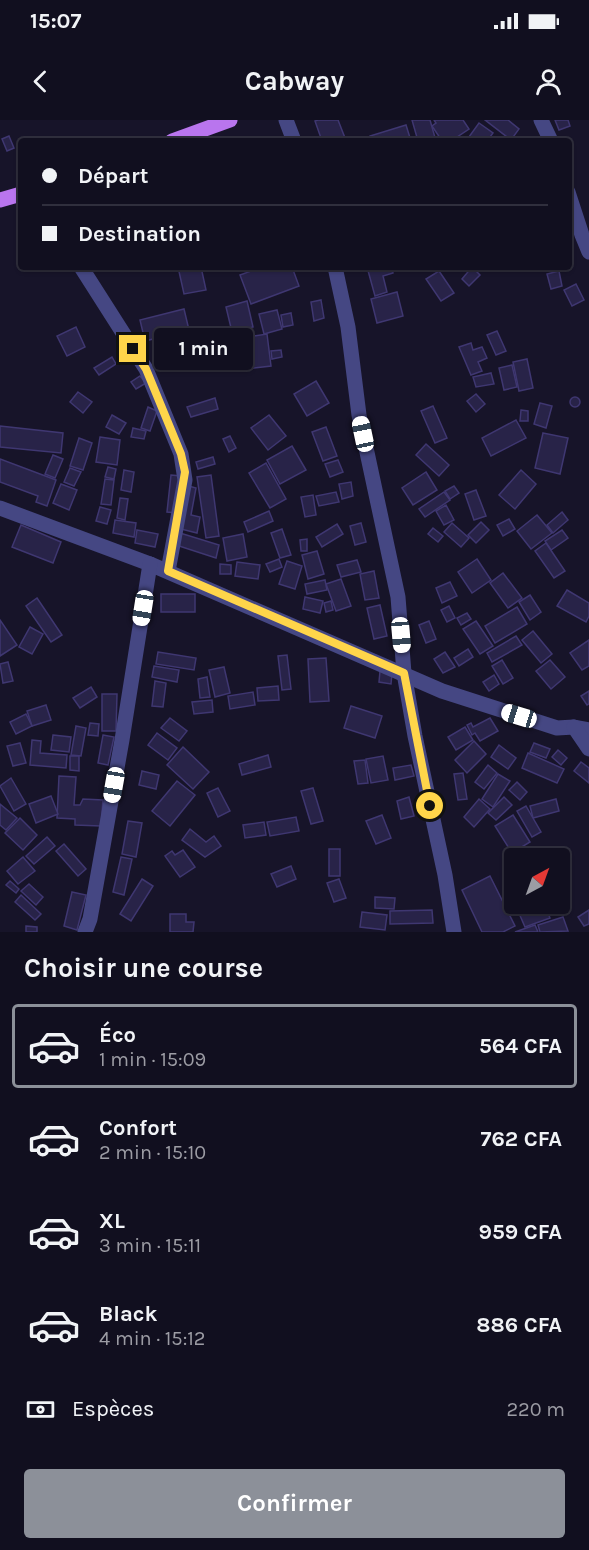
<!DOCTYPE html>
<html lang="fr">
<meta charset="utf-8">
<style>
:root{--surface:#110f1f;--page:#1a1828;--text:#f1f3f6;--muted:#9c9ca4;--line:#302f3d;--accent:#8c9099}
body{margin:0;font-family:Karla,sans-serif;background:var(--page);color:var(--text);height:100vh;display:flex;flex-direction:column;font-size:22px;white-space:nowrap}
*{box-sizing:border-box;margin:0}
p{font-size:20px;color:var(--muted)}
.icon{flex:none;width:33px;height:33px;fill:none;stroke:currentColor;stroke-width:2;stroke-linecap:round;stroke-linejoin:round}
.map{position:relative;height:812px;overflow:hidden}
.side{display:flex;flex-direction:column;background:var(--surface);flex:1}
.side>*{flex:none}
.hud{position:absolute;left:18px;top:18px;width:554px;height:132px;border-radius:6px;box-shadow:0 2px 4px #0004,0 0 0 2px var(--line);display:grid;align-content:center;height:132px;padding:0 24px;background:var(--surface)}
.needle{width:39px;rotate:41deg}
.fabs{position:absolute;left:504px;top:728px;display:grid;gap:12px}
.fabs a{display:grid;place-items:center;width:66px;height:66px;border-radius:6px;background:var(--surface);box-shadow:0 2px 4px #0004,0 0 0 2px var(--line);font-size:30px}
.end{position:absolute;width:27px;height:27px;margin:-14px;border:8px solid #ffd54a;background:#111;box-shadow:0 0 0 3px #111}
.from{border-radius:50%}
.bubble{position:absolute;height:42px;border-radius:6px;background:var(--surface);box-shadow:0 2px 4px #0004,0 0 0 2px var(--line);font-size:20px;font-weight:700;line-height:42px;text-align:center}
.car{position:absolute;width:18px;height:36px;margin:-18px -9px;border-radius:8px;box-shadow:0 0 4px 2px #0007;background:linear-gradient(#fff 24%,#345 0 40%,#fff 0 76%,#345 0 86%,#fff 0)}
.hud b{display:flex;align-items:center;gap:21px;height:57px;font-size:22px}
.hud b+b{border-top:2px solid var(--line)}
.hud i{width:15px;height:15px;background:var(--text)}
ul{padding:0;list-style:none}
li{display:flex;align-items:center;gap:18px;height:84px;margin:0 12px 9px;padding:0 12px;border:3px solid transparent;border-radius:6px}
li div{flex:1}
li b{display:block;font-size:22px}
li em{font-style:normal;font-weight:700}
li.current{border-color:var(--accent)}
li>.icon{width:54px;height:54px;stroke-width:1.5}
h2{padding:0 24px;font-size:27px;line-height:72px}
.pay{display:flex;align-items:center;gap:15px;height:66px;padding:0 24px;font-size:22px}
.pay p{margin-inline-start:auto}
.action{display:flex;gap:12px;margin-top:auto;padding:12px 24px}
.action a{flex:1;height:69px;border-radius:6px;background:var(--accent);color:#fff;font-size:24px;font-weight:700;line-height:69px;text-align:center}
.status{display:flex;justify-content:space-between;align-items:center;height:42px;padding:0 30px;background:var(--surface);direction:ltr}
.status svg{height:16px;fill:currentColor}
header{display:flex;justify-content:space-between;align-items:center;height:78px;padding:0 24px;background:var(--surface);font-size:27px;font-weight:700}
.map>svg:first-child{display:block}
.building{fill:#282348;stroke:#3f3771;stroke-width:1.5}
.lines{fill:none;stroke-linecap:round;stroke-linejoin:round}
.minor{stroke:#454783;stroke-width:15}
.major{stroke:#b975ee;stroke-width:15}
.route{stroke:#ffd54a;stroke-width:8}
</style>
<div class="status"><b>15:07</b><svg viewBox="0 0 49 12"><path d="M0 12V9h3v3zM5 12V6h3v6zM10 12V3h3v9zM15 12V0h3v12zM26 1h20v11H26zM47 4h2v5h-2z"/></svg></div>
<header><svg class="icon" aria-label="back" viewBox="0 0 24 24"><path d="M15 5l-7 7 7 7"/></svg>Cabway<svg class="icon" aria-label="person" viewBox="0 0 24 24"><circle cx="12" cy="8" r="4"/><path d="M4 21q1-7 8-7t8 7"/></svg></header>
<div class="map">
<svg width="589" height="812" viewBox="0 0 589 812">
<rect width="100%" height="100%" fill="#171429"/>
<!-- building -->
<g class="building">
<path d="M318 0H338L345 18 339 21H322L315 1Z"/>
<path d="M412 0H430L436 21H418Z"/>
<path d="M434 0H463L469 9 451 21H442L432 6 436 3Z"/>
<path d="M485 0H508L519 9 511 20Z"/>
<path d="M555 0H568L570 6 559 10Z"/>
<path d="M479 3 493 13 487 21H466Z"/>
<path d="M406 5 411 21H371L370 16Z"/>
<path d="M9 16 14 28 7 31 2 19Z"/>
<path d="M178 147H201L206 170 184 174Z"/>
<path d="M262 147H292L299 166 251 184 240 155Z"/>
<path d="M367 147H392L393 153 383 156 387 172 375 176Z"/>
<path d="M472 147 480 155 469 166 462 159Z"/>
<path d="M439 151 454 173 441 181 426 159Z"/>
<path d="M559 151 562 166 551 169 547 154Z"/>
<path d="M576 164 584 180 572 186 564 170Z"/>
<path d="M397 172 403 196 377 203 371 179Z"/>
<path d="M321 180 324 198 314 201 311 182Z"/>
<path d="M247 181 253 207 232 212 226 187Z"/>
<path d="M184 189 189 210 145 221 140 200Z"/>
<path d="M277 190 282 209 264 214 259 194Z"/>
<path d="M291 193 293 205 283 207 281 195Z"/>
<path d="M76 207 85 227 67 236 57 216Z"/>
<path d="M497 211 506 231 496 235 487 215Z"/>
<path d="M267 214 271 246 245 249 241 218Z"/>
<path d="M471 223 473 230 482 227 487 238 478 242 482 251 471 255 459 227Z"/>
<path d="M281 230 282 237 272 239 271 231Z"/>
<path d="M195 236 197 246 184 247 183 237Z"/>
<path d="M112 237 116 244 99 255 94 248Z"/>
<path d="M242 239 243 248 236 249 235 240Z"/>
<path d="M527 239 533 268 519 271 513 242Z"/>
<path d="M512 245 517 267 504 270 499 248Z"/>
<path d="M491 253 494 264 476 267 473 257Z"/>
<path d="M140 256 146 263 136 269 131 262Z"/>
<path d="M316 261 329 283 307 296 294 274Z"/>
<path d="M78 272 92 282 83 293 70 282Z"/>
<path d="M476 274 485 284 476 292 467 281Z"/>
<circle cx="575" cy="282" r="5"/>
<path d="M215 278 218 289 191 297 187 287Z"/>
<path d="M540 283 552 286 546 308 534 304Z"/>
<path d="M433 286 447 318 435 323 421 291Z"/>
<path d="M148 287 157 291 150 311 141 308Z"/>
<path d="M521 290 528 291V301H520Z"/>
<path d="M112 295 126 303 119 314 106 307Z"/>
<path d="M269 295 286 316 268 330 251 308Z"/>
<path d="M516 300 526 318 491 336 482 318Z"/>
<path d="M0 306 63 313 61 333 0 327Z"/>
<path d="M326 307 337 336 323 341 312 312Z"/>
<path d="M133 308 146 311 144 319 131 317Z"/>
<path d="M543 313 568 318 560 354 535 348Z"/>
<path d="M230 316 236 328 229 332 223 319Z"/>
<path d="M100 317 120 320 117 345 96 342Z"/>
<path d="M79 318 92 323 83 350 70 346Z"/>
<path d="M426 324 449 345 439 356 416 335Z"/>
<path d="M292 326 306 350 280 364 267 340Z"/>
<path d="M53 335 63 339 55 358 45 354Z"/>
<path d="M213 337 215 344 198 349 196 342Z"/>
<path d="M0 339 56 360 47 386 36 382 38 376 0 362Z"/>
<path d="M338 340 343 352 330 357 325 344Z"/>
<path d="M266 343 286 379 270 388 249 353Z"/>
<path d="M108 347 116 349 114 359 105 357Z"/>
<path d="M70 348 81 352 74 366 64 362Z"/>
<path d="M124 350 134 352 131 372 121 370Z"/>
<path d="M521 350 536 364 515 389 499 375Z"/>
<path d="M426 352 437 370 413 385 402 368Z"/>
<path d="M171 355 181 356 177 393 167 392Z"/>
<path d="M211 355 219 416 206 418 197 357Z"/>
<path d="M105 359 114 360 111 385 101 384Z"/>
<path d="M351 362 353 376 342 379 339 364Z"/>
<path d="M61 364 77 370 69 390 53 383Z"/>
<path d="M185 365 196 368 191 395 200 397 197 413 177 408Z"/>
<path d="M454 366 459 373 450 379 445 371Z"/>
<path d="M476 370 486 396 474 400 465 374Z"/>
<path d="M336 372 339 382 319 386 316 376Z"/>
<path d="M444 372 450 380 425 397 419 389Z"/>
<path d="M313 375 316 395 305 397 301 377Z"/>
<path d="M120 378 128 379 125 400 117 398Z"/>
<path d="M446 385 454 400 444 405 436 391Z"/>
<path d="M100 387 111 390 107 404 96 401Z"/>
<path d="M269 391 273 401 248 412 244 402Z"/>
<path d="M562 392 568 400 553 413 547 405Z"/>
<path d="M537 395 552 413 531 429 517 411Z"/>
<path d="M509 399 515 409 503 416 497 405Z"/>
<path d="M115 400 136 403 134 417 113 413Z"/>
<path d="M481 402 489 410 476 423 468 415Z"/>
<path d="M361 403 366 422 355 425 350 406Z"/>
<path d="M452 403 469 418 461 427 444 412Z"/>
<path d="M337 404 343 414 322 427 316 417Z"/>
<path d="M21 405 61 422 53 443 12 427Z"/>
<path d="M433 408 443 416 438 422 428 414Z"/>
<path d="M282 409 291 435 280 438 271 413Z"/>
<path d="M137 410 158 414 155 427 135 423Z"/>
<path d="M562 410 568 418 551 430 545 421Z"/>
<path d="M180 413 219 425 216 438 176 425Z"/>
<path d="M243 414 247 437 227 441 223 418Z"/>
<path d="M307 419V431H301L300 420Z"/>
<path d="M546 423 565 451 554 458 535 431Z"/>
<path d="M317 431 324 454 308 459 302 435Z"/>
<path d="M279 439 282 447 270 452 266 444Z"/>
<path d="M477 439 491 460 472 473 458 452Z"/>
<path d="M357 440 361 452 341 457 337 445Z"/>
<path d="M287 441 302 446 295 469 279 464Z"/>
<path d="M237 442 260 445 258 459 235 456Z"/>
<path d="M220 444 231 445V454H220Z"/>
<path d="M374 451 379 478 365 480 360 454Z"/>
<path d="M503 453 522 478 508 488 490 463Z"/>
<path d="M341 459 351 486 336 491 326 464Z"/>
<path d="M325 460 327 470 307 474 305 464Z"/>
<path d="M450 462 457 476 442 483 436 468Z"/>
<path d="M567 470 589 483V496L586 502 557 486Z"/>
<rect x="161" y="474" width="34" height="18"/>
<path d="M530 475 541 492 530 500 519 482Z"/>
<path d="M305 477 323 481 320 493 303 489Z"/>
<path d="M37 478 62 515 51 522 26 486Z"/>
<path d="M331 481 333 490 326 492 324 483Z"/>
<path d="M380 485 387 516 374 519 367 488Z"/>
<path d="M449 486 455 498 447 502 441 490Z"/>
<path d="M517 487 527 504 495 523 485 506Z"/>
<path d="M467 493 471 499 461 505 457 498Z"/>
<path d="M0 500 17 525 0 536Z"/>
<path d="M429 501 436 519 426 523 419 505Z"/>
<path d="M476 501 493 526 480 534 463 509Z"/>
<path d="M30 507 43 514 32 534 19 527Z"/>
<path d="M533 511 552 534 541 543 522 520Z"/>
<path d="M516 516 522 525 492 542 487 533Z"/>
<path d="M589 520V546L582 550 570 533Z"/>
<path d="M468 529 473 537 459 546 454 538Z"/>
<path d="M158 532 196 538 194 550 156 544Z"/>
<path d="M445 532 455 547 443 553 434 539Z"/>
<path d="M287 535 291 569 282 570 278 536Z"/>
<path d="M326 538 329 581 310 582 308 539Z"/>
<path d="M502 540 513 558 503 564 492 546Z"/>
<path d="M550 540 565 557 551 569 536 551Z"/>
<path d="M8 542 13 561 3 563 0 544Z"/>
<path d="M154 546 179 550 177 562 152 557Z"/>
<path d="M224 547 230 573 215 577 209 550Z"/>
<path d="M380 551 392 553 391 564 379 562Z"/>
<path d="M494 555 499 564 489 571 483 562Z"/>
<path d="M207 557 210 577 200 578 198 559Z"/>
<path d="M155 561 166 563 163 587 152 586Z"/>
<path d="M278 566 279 580 258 581 257 568Z"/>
<path d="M91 567 97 577 80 588 73 578Z"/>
<path d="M589 571V584L587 585 581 576Z"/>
<path d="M253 572 255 585 230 589 228 576Z"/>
<path d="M102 574H117L116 611H102Z"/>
<path d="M212 580 213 592 194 594 192 582Z"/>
<path d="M46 585 51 600 32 606 27 591Z"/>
<path d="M351 586 382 596 375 618 344 608Z"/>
<path d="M26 594 32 606 16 614 10 602Z"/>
<path d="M170 598 187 611 179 621 161 608Z"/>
<path d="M490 598 498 611 480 621 475 613 472 615 467 605 471 603 473 607Z"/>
<path d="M90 603 99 604 98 616 88 615Z"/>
<path d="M76 606 86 608 81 636 71 635Z"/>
<path d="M465 607 473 620 456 630 448 617Z"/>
<path d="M157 613 177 628 168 640 148 625Z"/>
<path d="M53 615 71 617 69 632 51 630Z"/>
<path d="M103 615 114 617 108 645 98 643Z"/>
<path d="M32 620 41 621 40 633 67 635 66 648 30 645Z"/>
<path d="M474 621 486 634 467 653 455 640Z"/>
<path d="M20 623 26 643 13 646 7 626Z"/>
<path d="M534 623 550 629 546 638 530 632Z"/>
<path d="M499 625 516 638 508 649 491 637Z"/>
<path d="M183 627 209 652 193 669 167 645Z"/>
<path d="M558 630 567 638 561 645 552 637Z"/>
<path d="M528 633 564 649 557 663 522 648Z"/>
<path d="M268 635 271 647 242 655 239 644Z"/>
<path d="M70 636H79V651L70 650Z"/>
<path d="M383 636 388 660 371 663 366 639Z"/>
<path d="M365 640 368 663 358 664 354 641Z"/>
<path d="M581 642 589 648V663L574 651Z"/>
<path d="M411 645 414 656 395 660 393 648Z"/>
<path d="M488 645 497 653 484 669 475 662Z"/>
<path d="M142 651 159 655 156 669 139 665Z"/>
<path d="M463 653 467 679 458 680 454 654Z"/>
<path d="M498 654 510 661 493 687 482 679Z"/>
<path d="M59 656 76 657 74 685H80L83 679 103 680 101 706 75 705V699L57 698Z"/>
<path d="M11 658 26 684 14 691 0 666Z"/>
<path d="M177 661 195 675 170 706 152 691Z"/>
<path d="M517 662 527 672 520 680 509 670Z"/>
<path d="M218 668 230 691 218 697 207 673Z"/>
<path d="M313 668 323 701 311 704 301 671Z"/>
<path d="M51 676 58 694 36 703 29 684Z"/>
<path d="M409 677 414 696 401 699 397 681Z"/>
<path d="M504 677 512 685 496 700 488 693Z"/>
<path d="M479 679 490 689 474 707 464 697Z"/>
<path d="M556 679 559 691 533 698 530 686Z"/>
<path d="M0 684 17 698 6 710 0 705Z"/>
<path d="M526 686 541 712 532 717 517 691Z"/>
<path d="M382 695 391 718 376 724 366 701Z"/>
<path d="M513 695 530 722 512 733 495 706Z"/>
<path d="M296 697 299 711 270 716 267 702Z"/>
<path d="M20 698 37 715 23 730 5 713Z"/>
<path d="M128 701 142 703 136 737 122 734Z"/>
<path d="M264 702 266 715 245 718 243 705Z"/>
<path d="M190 709 206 722 214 716 221 726 205 737 182 720Z"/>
<path d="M47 717 55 726 34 744 26 736Z"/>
<path d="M64 724 86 749 78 756 56 731Z"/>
<rect x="329" y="729" width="11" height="27"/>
<path d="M183 730 195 747 180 757 165 736 172 731 175 735Z"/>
<path d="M23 737 35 751 18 764 7 751Z"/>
<path d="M121 737 132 739 124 775 113 772Z"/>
<path d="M291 746 296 759 277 767 271 754Z"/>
<path d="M490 756 515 806 503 812H482L462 770Z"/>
<path d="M142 759 153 766 131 801 120 794Z"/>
<path d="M339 759 346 778 334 782 327 763Z"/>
<path d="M10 761 19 769 16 773 6 765Z"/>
<path d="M29 764 43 777 36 785 21 771Z"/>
<path d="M72 772 86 775 77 810 64 806Z"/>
<path d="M21 775 41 794 35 800 15 782Z"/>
<path d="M375 777 395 778 394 789 375 788Z"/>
<path d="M538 783H544L550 798 525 807 518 791Z"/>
<path d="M432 790 433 803 390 804V791Z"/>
<path d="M589 790V804L584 806 578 797Z"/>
<path d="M362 792 387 795 385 810 360 807Z"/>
<path d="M170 794H186V802H194L193 812H170Z"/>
<path d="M563 797 568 811 540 812 538 805Z"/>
<path d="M535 805 538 812H515Z"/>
<path d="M26 806 37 807V812H26Z"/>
</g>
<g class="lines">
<!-- minor -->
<g class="minor">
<path d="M286 0 294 21"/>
<path d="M541 0 551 21"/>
<path d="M568 72 582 115 589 132"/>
<path d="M81 147 146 249 181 334 185 360 168 451"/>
<path d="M335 147 348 207 359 295 398 477 404 553 415 616 445 755 454 812"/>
<path d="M0 388 150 444 442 571 557 608 574 607 589 610"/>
<path d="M574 607 589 629"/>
<path d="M85 812 90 799 122 620 150 444"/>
</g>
<!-- major -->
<g class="major">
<path d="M172 21 230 0"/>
<path d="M0 80 21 74"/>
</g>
</g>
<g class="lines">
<!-- route -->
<path class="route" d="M133 229 146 249 181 334 185 352 168 451 404 553 430 686"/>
</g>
</svg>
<div class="fabs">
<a><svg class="needle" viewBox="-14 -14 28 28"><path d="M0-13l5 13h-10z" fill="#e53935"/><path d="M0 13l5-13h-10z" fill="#9c9ca4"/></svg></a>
</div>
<i class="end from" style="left:430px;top:686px"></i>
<i class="end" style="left:133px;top:229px"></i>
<div class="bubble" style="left:154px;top:208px;width:99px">1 min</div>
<i class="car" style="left:363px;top:314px;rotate:348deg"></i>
<i class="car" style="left:143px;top:488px;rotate:189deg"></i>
<i class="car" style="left:401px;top:515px;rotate:175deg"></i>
<i class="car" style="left:519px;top:596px;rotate:287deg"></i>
<i class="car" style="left:114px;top:665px;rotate:190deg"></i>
<div class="hud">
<b><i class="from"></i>Départ</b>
<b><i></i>Destination</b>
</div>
</div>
<section class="side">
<h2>Choisir une course</h2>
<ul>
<li class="current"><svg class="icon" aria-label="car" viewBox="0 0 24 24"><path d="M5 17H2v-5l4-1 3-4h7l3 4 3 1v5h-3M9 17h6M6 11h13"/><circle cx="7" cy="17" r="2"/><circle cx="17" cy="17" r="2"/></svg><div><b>Éco</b><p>1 min · 15:09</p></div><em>564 CFA</em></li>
<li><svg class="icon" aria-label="car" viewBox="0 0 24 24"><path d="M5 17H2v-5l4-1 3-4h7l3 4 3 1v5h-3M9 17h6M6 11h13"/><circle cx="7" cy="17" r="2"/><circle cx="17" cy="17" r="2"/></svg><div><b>Confort</b><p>2 min · 15:10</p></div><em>762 CFA</em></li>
<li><svg class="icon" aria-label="car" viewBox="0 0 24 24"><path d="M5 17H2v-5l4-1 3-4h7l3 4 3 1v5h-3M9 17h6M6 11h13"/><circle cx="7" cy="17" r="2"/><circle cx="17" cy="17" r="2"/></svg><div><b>XL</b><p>3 min · 15:11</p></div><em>959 CFA</em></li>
<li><svg class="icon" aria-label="car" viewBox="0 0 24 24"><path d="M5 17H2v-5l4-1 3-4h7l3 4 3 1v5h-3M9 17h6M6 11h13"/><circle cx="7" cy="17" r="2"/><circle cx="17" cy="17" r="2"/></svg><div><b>Black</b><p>4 min · 15:12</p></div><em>886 CFA</em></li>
</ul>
<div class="pay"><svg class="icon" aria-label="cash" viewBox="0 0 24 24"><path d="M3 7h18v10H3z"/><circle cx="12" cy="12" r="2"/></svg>Espèces<p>220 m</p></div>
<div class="action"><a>Confirmer</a></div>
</section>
